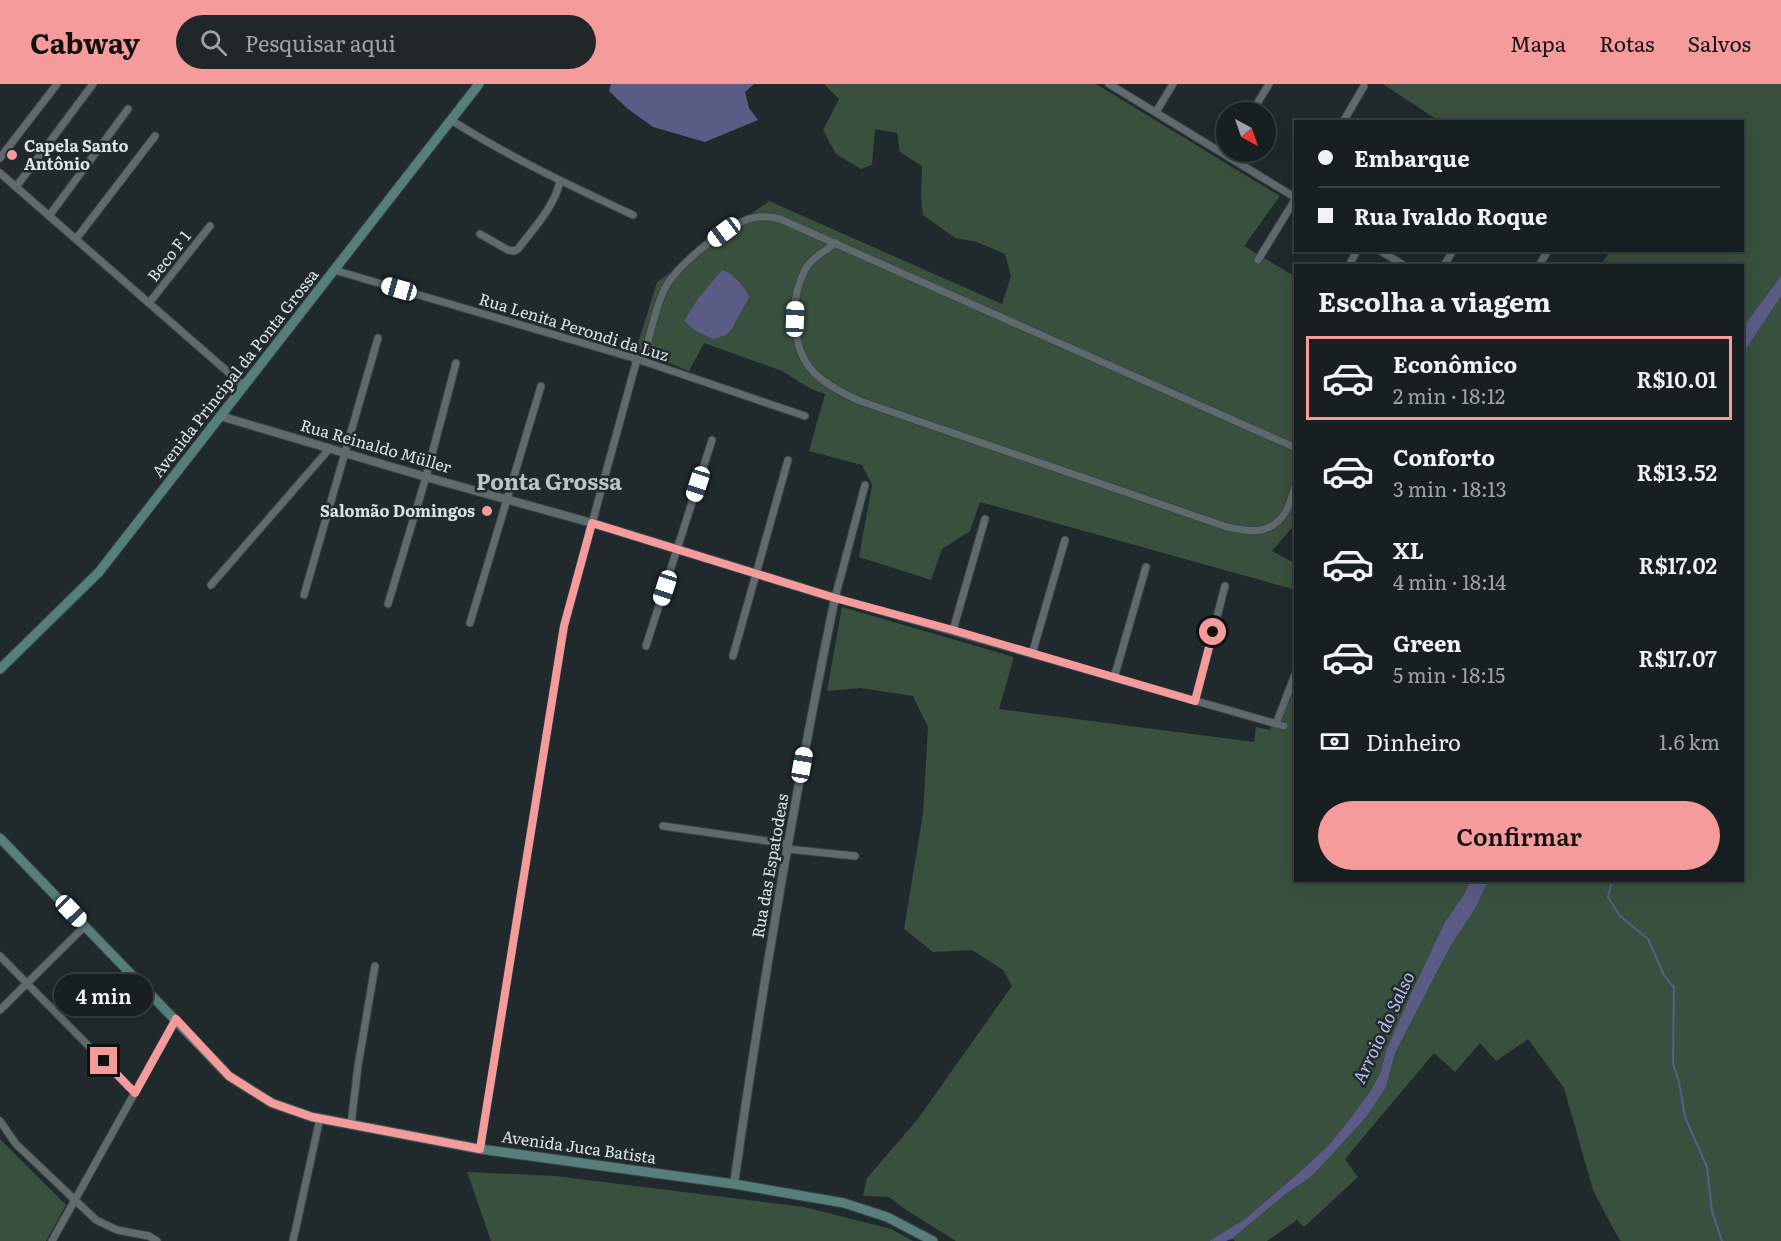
<!DOCTYPE html>
<html lang="pt">
<meta charset="utf-8">
<style>
:root{--surface:#181f20;--page:#212729;--text:#f1f3f6;--muted:#9fa2a5;--line:#363d3e;--accent:#f59b9c}
body{margin:0;font-family:Literata,serif;background:var(--page);color:var(--text);height:100vh;display:flex;flex-direction:column;font-size:22px;white-space:nowrap}
*{box-sizing:border-box;margin:0}
p{font-size:20px;color:var(--muted)}
.icon{flex:none;width:33px;height:33px;fill:none;stroke:currentColor;stroke-width:2;stroke-linecap:round;stroke-linejoin:round}
.map{position:relative;flex:1;overflow:hidden}
.panel{position:absolute;left:1294px;top:180px;width:450px;height:618px;display:flex;flex-direction:column;background:var(--surface);border-radius:0px;box-shadow:0 6px 24px #0002,0 0 0 2px var(--line)}
.panel>*{flex:none}
.top-card{position:absolute;left:1294px;top:36px;width:450px;height:132px;border-radius:0px;box-shadow:0 6px 24px #0002,0 0 0 2px var(--line);display:grid;align-content:center;height:132px;padding:0 24px;background:var(--surface)}
.needle{width:39px;rotate:140deg}
.controls{position:absolute;left:1216px;top:18px;display:grid;gap:12px}
.controls a{display:grid;place-items:center;width:60px;height:60px;border-radius:50%;background:var(--surface);box-shadow:0 6px 24px #0002,0 0 0 2px var(--line);font-size:30px}
.end{position:absolute;width:27px;height:27px;margin:-14px;border:8px solid #f59b9c;background:#111;box-shadow:0 0 0 3px #111}
.from{border-radius:50%}
.bubble{position:absolute;height:42px;border-radius:21px;background:var(--surface);box-shadow:0 6px 24px #0002,0 0 0 2px var(--line);font-size:20px;font-weight:600;line-height:42px;text-align:center}
.car{position:absolute;width:18px;height:36px;margin:-18px -9px;border-radius:8px;box-shadow:0 0 4px 2px #0007;background:linear-gradient(#fff 24%,#345 0 40%,#fff 0 76%,#345 0 86%,#fff 0)}
.top-card b{display:flex;align-items:center;gap:21px;height:57px;font-size:22px}
.top-card b+b{border-top:2px solid var(--line)}
.top-card i{width:15px;height:15px;background:var(--text)}
ul{padding:0;list-style:none}
li{display:flex;align-items:center;gap:18px;height:84px;margin:0 12px 9px;padding:0 12px;border:3px solid transparent;border-radius:0px}
li div{flex:1}
li b{display:block;font-size:22px}
li em{font-style:normal;font-weight:600}
li.current{border-color:var(--accent)}
li>.icon{width:54px;height:54px;stroke-width:1.5}
h2{padding:0 24px;font-size:27px;line-height:72px}
.pay{display:flex;align-items:center;gap:15px;height:66px;padding:0 24px;font-size:22px}
.pay p{margin-inline-start:auto}
.cta{display:flex;gap:12px;margin-top:auto;padding:12px 24px}
.cta a{flex:1;height:69px;border-radius:36px;background:var(--accent);color:#111;font-size:24px;font-weight:600;line-height:69px;text-align:center}
header{display:flex;align-items:center;gap:36px;box-sizing:border-box;height:84px;padding:0 30px;background:var(--accent);color:#111}
header strong{font-size:28px}
nav{display:flex;gap:33px;margin-inline-start:auto;font-size:21px}
.search{width:420px;height:54px;background:var(--page);display:flex;align-items:center;gap:15px;box-sizing:border-box;padding:0 21px;border-radius:33px;color:var(--muted);font-size:22px}
.map>svg:first-child{display:block}
.green{fill:#3a503e}
.water{fill:#5a5c86}
.lines{fill:none;stroke-linecap:round;stroke-linejoin:round}
.stream{stroke:#5a5c86;stroke-width:2}
.minor-casing{stroke:#3c4345;stroke-width:9}
.tertiary-casing{stroke:#3c4345;stroke-width:10}
.secondary-casing{stroke:#3c4345;stroke-width:11}
.minor{stroke:#5f6a6c;stroke-width:7}
.tertiary{stroke:#5f6a6c;stroke-width:8}
.secondary{stroke:#567e7b;stroke-width:9}
.route{stroke:#f59b9c;stroke-width:8}
.poi-dot{fill:#f59b9c;stroke:#20292b;stroke-width:2}
.labels{text-anchor:middle;stroke-width:5;stroke-linejoin:round;paint-order:stroke}
.poi-label{font-size:16px;font-weight:bold;fill:#dde3e4;stroke:#20292b;text-anchor:start}
.street-label{font-size:16px;fill:#dde3e4;stroke:#20292b}
.water-label{font-size:18px;font-style:italic;fill:#b8bdf3;stroke:#20292b}
.district-label{font-size:22px;font-weight:bold;fill:#b9c5c8;stroke:#20292b}
</style>
<header>
<strong>Cabway</strong>
<div class="search"><svg class="icon" aria-label="search" viewBox="0 0 24 24"><circle cx="10" cy="10" r="6"/><path d="M15 15l6 6"/></svg>Pesquisar aqui</div>
<nav><a>Mapa</a><a>Rotas</a><a>Salvos</a></nav>
</header>
<div class="map">
<svg width="1781" height="1157" viewBox="0 0 1781 1157">
<rect width="100%" height="100%" fill="#20292b"/>
<!-- green -->
<g class="green">
<path d="M824 0H1096L1280 112 1244 162 1296 193V439L1272 467 1296 480V506L980 418 970 447 942 465 931 496 859 473 872 401 862 381 809 367 825 310 811 305 782 287 704 259 689 287 636 266 657 198 769 117 1002 220 1011 192 1005 170 977 158 955 154 923 131 921 114 922 82 900 68 897 49 875 45 872 81 861 85 836 70 823 46 839 15Z"/>
<path d="M1383 0H1781V192L1749 235 1743 245V182L1601 181 1610 167 1743 166V38L1439 37Z"/>
<path d="M1781 212V1157H1621L1615 1148 1593 1106 1564 1004 1528 955 1496 977 1480 959 1455 988 1434 969 1345 1075 1358 1093 1304 1143 1297 1136 1267 1157H1235L1233 1155 1226 1157 1233 1154 1286 1110 1312 1092 1386 1003 1395 969 1450 863 1476 823 1488 797 1743 796V270Z"/>
<path d="M842 523 1014 573 999 625 1254 658 1256 643 1270 646 1296 576V796L1471 797 1463 812 1445 838 1386 967 1380 990 1371 1006 1353 1031 1327 1063 1294 1093 1245 1135 1209 1157H956L906 1126 889 1113 863 1112 867 1094 917 1036 1012 902 1003 886 972 866 933 868 904 845 923 730 928 643 913 612 860 604 827 607Z"/>
<path d="M0 1055 66 1121 46 1157H0Z"/>
<path d="M467 1088 555 1092 804 1123 891 1145 913 1157H491Z"/>
</g>
<!-- water -->
<g class="water">
<path d="M611 0H754L745 8 749 24 758 36 705 58 653 43 628 25 609 7Z"/>
<path d="M722 186C733 190 745 202 749 213L731 246 726 251 713 255 696 247 684 237 698 215Z"/>
<path d="M1781 192V212L1743 270V245L1749 235Z"/>
<path d="M1471 796 1488 797 1476 823 1450 863 1395 969 1386 1003 1366 1033 1312 1092 1286 1110 1233 1154 1226 1157H1209L1245 1135 1294 1093 1327 1063 1353 1031 1371 1006 1380 990 1386 967 1412 908 1445 838 1463 812Z"/>
</g>
<g class="lines">
<!-- stream -->
<path class="stream" d="M1612 796 1608 813 1620 832 1648 855 1664 891 1674 904 1673 980 1679 998 1685 1033 1707 1083 1712 1127 1722 1157"/>
<defs>
<g id="minor">
<path d="M1109 0 1296 114"/>
<path d="M1156 28 1173 0"/>
<path d="M1252 28 1269 0"/>
<path d="M451 36C509 73 571 102 633 131"/>
<path d="M1343 38 1364 2"/>
<path d="M0 74 57 0"/>
<path d="M0 89 244 302"/>
<path d="M16 103 93 0"/>
<path d="M49 132 128 25"/>
<path d="M480 150 508 166 514 167 518 165C533 145 555 122 560 97"/>
<path d="M76 155 155 52"/>
<path d="M836 159C825 167 811 174 805 186 790 213 791 260 810 284 822 299 842 309 860 317L1227 443C1238 445 1254 449 1265 445 1286 438 1291 417 1296 399"/>
<path d="M1379 166 1405 182"/>
<path d="M1258 176 1296 114"/>
<path d="M1349 182 1357 166"/>
<path d="M1444 182 1453 166"/>
<path d="M1539 182 1548 166"/>
<path d="M334 186 637 275 805 332"/>
<path d="M149 219 210 142"/>
<path d="M643 277C649 255 655 225 664 206 675 183 720 147 744 137 756 131 768 132 780 135L1296 364"/>
<path d="M865 401 835 514 1284 642"/>
<path d="M211 501 330 364"/>
<path d="M304 511 378 254"/>
<path d="M388 520 426 393 456 279"/>
<path d="M470 539 541 302"/>
<path d="M953 546 985 435"/>
<path d="M646 562 712 356"/>
<path d="M1032 570 1065 456"/>
<path d="M733 572 788 376"/>
<path d="M1114 594 1146 483"/>
<path d="M1195 617 1225 502"/>
<path d="M1276 640 1296 588"/>
<path d="M663 742 788 760"/>
<path d="M787 765 855 772"/>
<path d="M0 872 135 1009"/>
<path d="M0 926 85 842"/>
<path d="M0 1037 16 1060 96 1136 117 1146 149 1152 157 1157"/>
<path d="M351 1040 358 982 375 882"/>
<path d="M480 1065 564 542 637 275"/>
<path d="M52 1157 176 935"/>
<path d="M293 1157 320 1034"/>
</g>
<path id="tertiary" d="M220 332 426 393 592 439 835 514C795 708 762 904 734 1100"/>
<g id="secondary">
<path d="M0 585 99 488 479 0"/>
<path d="M0 754 229 992 272 1019 312 1033 480 1065 734 1100 844 1119 887 1133 933 1157"/>
</g>
</defs>
<!-- minor casing -->
<use href="#minor" class="minor-casing"/>
<!-- tertiary casing -->
<use href="#tertiary" class="tertiary-casing"/>
<!-- secondary casing -->
<use href="#secondary" class="secondary-casing"/>
<!-- minor -->
<use href="#minor" class="minor"/>
<!-- tertiary -->
<use href="#tertiary" class="tertiary"/>
<!-- secondary -->
<use href="#secondary" class="secondary"/>
</g>
<g class="lines">
<!-- route -->
<path class="route" d="M104 977 135 1009 176 935 229 992 272 1019 312 1033 480 1065 564 542 592 439 835 514 953 546 1195 617 1213 548"/>
</g>
<!-- markers -->
<g class="poi-dot">
<circle cx="12" cy="71" r="6"/>
<circle cx="487" cy="427" r="6"/>
</g>
<g class="labels">
<!-- poi labels -->
<g class="poi-label">
<text x="24" y="68">Capela Santo<tspan x="24" dy="18">Antônio</tspan></text>
<text x="475" y="433" text-anchor="end">Salomão Domingos</text>
</g>
<!-- street labels -->
<g class="street-label">
<text transform="translate(169 172) rotate(-52)" y="6">Beco F 1</text>
<text transform="translate(574 243) rotate(17)" y="6">Rua Lenita Perondi da Luz</text>
<text transform="translate(235 289) rotate(-52)" y="6">Avenida Principal da Ponta Grossa</text>
<text transform="translate(376 362) rotate(16)" y="6">Rua Reinaldo Müller</text>
<text transform="translate(770 782) rotate(-80)" y="6">Rua das Espatodeas</text>
<text transform="translate(579 1063) rotate(8)" y="6">Avenida Juca Batista</text>
</g>
<!-- water labels -->
<g class="water-label">
<text transform="translate(1384 944) rotate(-65)" y="6">Arroio do Salso</text>
</g>
<!-- district labels -->
<g class="district-label">
<text x="549" y="406">Ponta Grossa</text>
</g>
</g>
</svg>
<div class="controls">
<a><svg class="needle" viewBox="-14 -14 28 28"><path d="M0-13l5 13h-10z" fill="#e53935"/><path d="M0 13l5-13h-10z" fill="#9fa2a5"/></svg></a>
</div>
<i class="end from" style="left:1213px;top:548px"></i>
<i class="end" style="left:104px;top:977px"></i>
<div class="bubble" style="left:54px;top:890px;width:99px">4 min</div>
<i class="car" style="left:724px;top:148px;rotate:233deg"></i>
<i class="car" style="left:399px;top:205px;rotate:286deg"></i>
<i class="car" style="left:795px;top:235px;rotate:2deg"></i>
<i class="car" style="left:698px;top:400px;rotate:198deg"></i>
<i class="car" style="left:665px;top:504px;rotate:198deg"></i>
<i class="car" style="left:802px;top:681px;rotate:10deg"></i>
<i class="car" style="left:71px;top:827px;rotate:136deg"></i>
<div class="top-card">
<b><i class="from"></i>Embarque</b>
<b><i></i>Rua Ivaldo Roque</b>
</div>
<section class="panel">
<h2>Escolha a viagem</h2>
<ul>
<li class="current"><svg class="icon" aria-label="car" viewBox="0 0 24 24"><path d="M5 17H2v-5l4-1 3-4h7l3 4 3 1v5h-3M9 17h6M6 11h13"/><circle cx="7" cy="17" r="2"/><circle cx="17" cy="17" r="2"/></svg><div><b>Econômico</b><p>2 min · 18:12</p></div><em>R$10.01</em></li>
<li><svg class="icon" aria-label="car" viewBox="0 0 24 24"><path d="M5 17H2v-5l4-1 3-4h7l3 4 3 1v5h-3M9 17h6M6 11h13"/><circle cx="7" cy="17" r="2"/><circle cx="17" cy="17" r="2"/></svg><div><b>Conforto</b><p>3 min · 18:13</p></div><em>R$13.52</em></li>
<li><svg class="icon" aria-label="car" viewBox="0 0 24 24"><path d="M5 17H2v-5l4-1 3-4h7l3 4 3 1v5h-3M9 17h6M6 11h13"/><circle cx="7" cy="17" r="2"/><circle cx="17" cy="17" r="2"/></svg><div><b>XL</b><p>4 min · 18:14</p></div><em>R$17.02</em></li>
<li><svg class="icon" aria-label="car" viewBox="0 0 24 24"><path d="M5 17H2v-5l4-1 3-4h7l3 4 3 1v5h-3M9 17h6M6 11h13"/><circle cx="7" cy="17" r="2"/><circle cx="17" cy="17" r="2"/></svg><div><b>Green</b><p>5 min · 18:15</p></div><em>R$17.07</em></li>
</ul>
<div class="pay"><svg class="icon" aria-label="cash" viewBox="0 0 24 24"><path d="M3 7h18v10H3z"/><circle cx="12" cy="12" r="2"/></svg>Dinheiro<p>1.6 km</p></div>
<div class="cta"><a>Confirmar</a></div>
</section>
</div>
